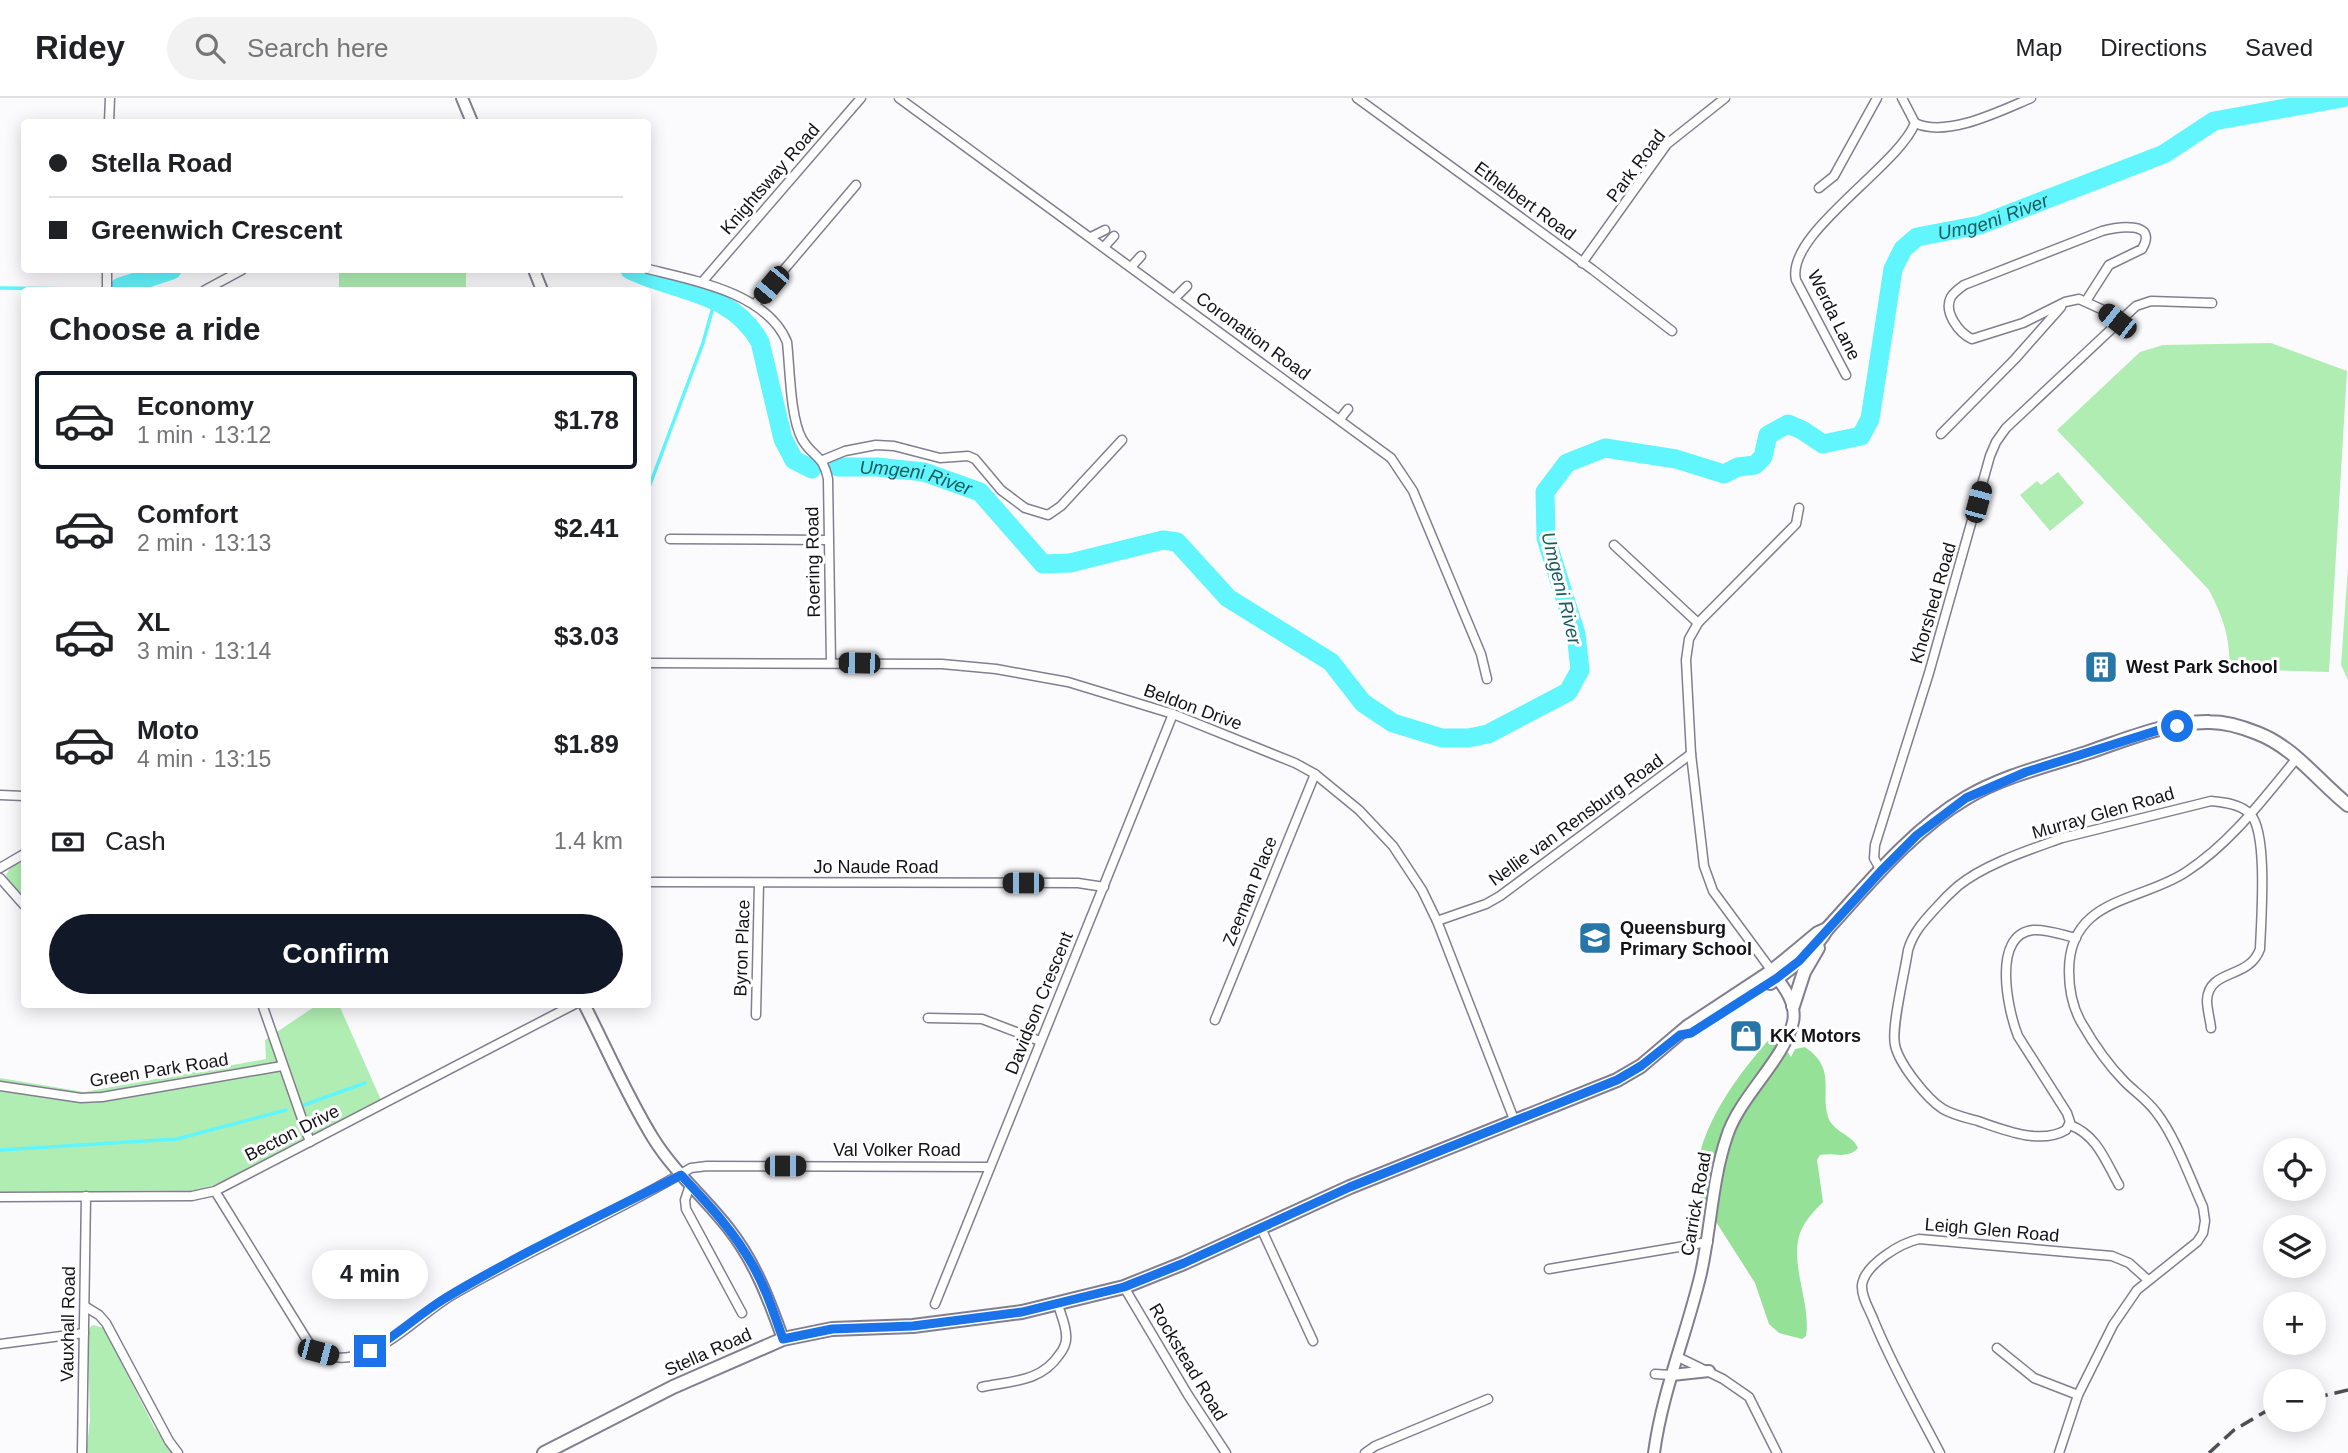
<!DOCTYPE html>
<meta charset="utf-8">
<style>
:root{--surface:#fff;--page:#f2f2f2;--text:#202124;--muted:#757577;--line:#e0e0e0;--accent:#111827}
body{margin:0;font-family:Helvetica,sans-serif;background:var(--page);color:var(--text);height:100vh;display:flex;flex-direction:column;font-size:26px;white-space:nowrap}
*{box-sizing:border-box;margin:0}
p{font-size:23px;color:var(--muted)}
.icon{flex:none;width:38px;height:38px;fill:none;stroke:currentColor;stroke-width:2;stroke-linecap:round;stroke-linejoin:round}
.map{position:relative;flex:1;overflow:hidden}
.drawer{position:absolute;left:21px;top:189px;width:630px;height:721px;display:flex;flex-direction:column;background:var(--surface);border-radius:7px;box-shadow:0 4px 18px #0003}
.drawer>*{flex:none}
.top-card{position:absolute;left:21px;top:21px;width:630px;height:154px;border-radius:7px;box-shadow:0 4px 18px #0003;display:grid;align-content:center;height:154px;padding:0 28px;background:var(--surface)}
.fabs{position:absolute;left:2263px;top:1040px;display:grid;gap:14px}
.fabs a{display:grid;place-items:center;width:63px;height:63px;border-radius:50%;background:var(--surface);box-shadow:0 4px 18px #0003;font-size:35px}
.end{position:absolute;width:32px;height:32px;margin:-16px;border:9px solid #1a73e8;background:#fff;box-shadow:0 0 0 4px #fff}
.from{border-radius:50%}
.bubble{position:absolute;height:49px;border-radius:24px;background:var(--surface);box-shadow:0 4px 18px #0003;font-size:23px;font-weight:800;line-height:49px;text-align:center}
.car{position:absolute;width:21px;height:42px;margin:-21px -10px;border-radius:9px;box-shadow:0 0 5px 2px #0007;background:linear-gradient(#222 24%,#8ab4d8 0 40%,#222 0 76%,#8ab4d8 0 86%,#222 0)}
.top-card b{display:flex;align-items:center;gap:24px;height:66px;font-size:26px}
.top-card b+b{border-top:2px solid var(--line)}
.top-card i{width:18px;height:18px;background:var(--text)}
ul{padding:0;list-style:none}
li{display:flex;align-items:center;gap:21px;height:98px;margin:0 14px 10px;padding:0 14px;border:4px solid transparent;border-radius:7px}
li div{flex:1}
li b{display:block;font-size:26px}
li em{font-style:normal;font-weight:800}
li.on{border-color:var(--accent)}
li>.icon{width:63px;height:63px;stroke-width:1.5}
h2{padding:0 28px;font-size:32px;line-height:84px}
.pay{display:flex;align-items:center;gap:18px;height:77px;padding:0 28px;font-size:26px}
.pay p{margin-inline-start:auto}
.button{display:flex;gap:14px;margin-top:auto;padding:14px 28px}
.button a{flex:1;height:80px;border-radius:42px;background:var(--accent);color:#fff;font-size:28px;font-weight:800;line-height:80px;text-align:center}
header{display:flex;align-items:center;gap:42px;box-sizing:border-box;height:98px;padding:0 35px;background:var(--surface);border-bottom:2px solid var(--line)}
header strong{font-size:33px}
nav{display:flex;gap:38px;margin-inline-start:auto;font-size:24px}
.search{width:490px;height:63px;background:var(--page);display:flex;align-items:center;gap:18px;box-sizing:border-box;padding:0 24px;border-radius:38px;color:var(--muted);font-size:26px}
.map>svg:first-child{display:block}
.green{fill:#b0edb2}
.forest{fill:#95e198}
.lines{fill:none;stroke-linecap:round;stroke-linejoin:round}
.stream{stroke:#61f5fd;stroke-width:3.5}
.river{stroke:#61f5fd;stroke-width:19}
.minor-casing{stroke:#827e8f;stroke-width:11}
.tertiary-casing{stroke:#827e8f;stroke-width:14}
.secondary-casing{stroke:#827e8f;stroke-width:16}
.minor{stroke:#fff;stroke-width:8}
.tertiary{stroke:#fff;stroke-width:10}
.secondary{stroke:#fff;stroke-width:12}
.rail{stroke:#4f4e54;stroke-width:3.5;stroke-dasharray:14 7;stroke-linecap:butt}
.route{stroke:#1a73e8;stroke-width:9}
.labels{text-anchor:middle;stroke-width:6;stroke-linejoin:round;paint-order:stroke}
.street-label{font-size:18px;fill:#141219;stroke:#fff}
.poi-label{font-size:18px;font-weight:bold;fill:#141219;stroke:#fff;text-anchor:start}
.water-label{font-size:19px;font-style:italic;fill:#1c5b5e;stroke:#fff}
</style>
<header>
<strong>Ridey</strong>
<div class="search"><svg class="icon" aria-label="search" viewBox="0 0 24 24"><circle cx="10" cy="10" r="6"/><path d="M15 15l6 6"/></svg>Search here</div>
<nav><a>Map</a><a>Directions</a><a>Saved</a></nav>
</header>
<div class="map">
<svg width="2348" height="1355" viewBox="0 0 2348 1355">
<rect width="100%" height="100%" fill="#fbfbfe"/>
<!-- green -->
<g class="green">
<rect x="339" y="172" width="127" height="20"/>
<path d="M2271 245 2347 273 2329 574 2230 571C2229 536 2224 522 2209 492L2057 332 2140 254 2163 247Z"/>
<path d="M2058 374 2084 405 2050 433 2020 397 2037 383 2041 387Z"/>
<path d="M2348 469V582L2341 567Z"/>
<path d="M24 762V801L9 785 6 777 10 770Z"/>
<path d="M317 907H339L381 1002 231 1081 199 1092 0 1094V980L84 994 266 961 265 942Z"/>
<path d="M93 1227 104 1230 154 1329 172 1355H86L90 1323 88 1236 89 1230Z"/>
</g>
<!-- forest -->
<path class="forest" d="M1773 937 1780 943 1791 959 1795 951 1805 949C1837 971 1820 993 1828 1019 1833 1034 1853 1037 1858 1050 1847 1062 1834 1054 1820 1057L1817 1062 1823 1104C1817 1110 1810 1117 1805 1125 1784 1157 1812 1203 1806 1238L1802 1241 1779 1235 1769 1226 1755 1185 1697 1094C1690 1038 1738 976 1773 937Z"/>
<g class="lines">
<!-- stream -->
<g class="stream">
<path d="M0 190 86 191"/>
<path d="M648 392 703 245 715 202"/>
<path d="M304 1007 365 985"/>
<path d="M0 1052 177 1041 286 1012"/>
</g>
<!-- river -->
<g class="river">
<path d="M630 172C676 194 732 193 760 244L783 341 794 362 812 371"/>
<path d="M120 189 172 172"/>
<path id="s1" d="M838 369H877L924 374 980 394 1043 466 1070 465 1163 442 1177 444 1228 500 1331 564 1363 605 1393 625 1442 640H1468L1488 636 1568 594 1580 572 1576 536 1546 440 1545 394 1567 365 1605 350 1676 361 1724 376 1738 369 1755 367 1763 359 1768 337 1788 326 1802 332 1823 346 1861 338 1870 321 1893 171 1903 151 1917 139 1980 127 2164 56 2214 23 2342 0"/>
</g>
<defs>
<g id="minor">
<path d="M899 0 1391 360 1413 393 1481 556 1487 581"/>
<path d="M1357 0 1593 172 1672 233"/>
<path d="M109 24 110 0"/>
<path d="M1915 25C1947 40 2000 13 2031 0"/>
<path d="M1819 90 1834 78 1877 0"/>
<path d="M1091 139 1105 132"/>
<path d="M1104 149 1114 138"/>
<path d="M1582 165 1667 46 1725 0"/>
<path d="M1131 169 1141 158"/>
<path d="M648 171C693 182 767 195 787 244 790 270 790 319 802 341 812 359 823 356 828 381L831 565"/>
<path d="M703 183 861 0"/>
<path d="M107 192V172"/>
<path d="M205 192 242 172"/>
<path d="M1175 200 1187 188"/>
<path d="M2086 203 2109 167 2142 151C2159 122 2116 129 2102 133L1964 187C1960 190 1954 194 1951 199 1943 214 1959 235 1972 241L2023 225 2065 204 2079 201 2101 211 2117 223"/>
<path d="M754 207 856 87"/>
<path d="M1846 277 1796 182C1785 136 1898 69 1915 25L1902 0"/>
<path d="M1340 321 1348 311"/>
<path d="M1941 336 2015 261 2061 209"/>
<path d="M823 362 845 353 876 347 894 348 940 360 968 358 975 361 1001 392 1025 410 1048 417 1061 408 1122 342"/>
<path d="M670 441 828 442"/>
<path d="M1614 447 1698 525"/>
<path d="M648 565 942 566 996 571 1068 584 1173 616 1295 665 1315 676 1359 712 1393 748 1422 792 1437 823 1515 1024"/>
<path d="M0 697 24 698"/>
<path d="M0 770 24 756"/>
<path d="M1881 773 1874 760 1875 747 1929 575 1990 358 1996 344 2006 330 2136 208 2151 203 2212 205"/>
<path d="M0 780 24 807"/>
<path d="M648 784 1078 785 1104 789"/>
<path d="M1437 823 1486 806 1500 798 1691 656"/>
<path d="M2076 840C2063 837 2047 831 2033 832 1991 837 2008 913 2018 938L2067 1015 2070 1024 2066 1032C2040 1047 2004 1032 1978 1023 1967 1020 1953 1017 1943 1011 1927 1001 1899 966 1895 947 1891 929 1905 874 1908 852 1913 835 1923 824 1935 811 1942 803 1950 795 1958 788 1985 766 2029 752 2062 740L2211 703C2223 704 2242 706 2251 717 2268 737 2261 823 2260 851 2249 882 2209 870 2207 902 2207 911 2210 921 2211 930"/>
<path d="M1772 873 1713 793 1704 768 1691 656 1686 562 1689 541 1698 525 1796 426 1799 410"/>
<path d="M262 906 310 1044"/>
<path d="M756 917 759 785"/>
<path d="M928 920 982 921 1040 943"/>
<path d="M1215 922 1315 676"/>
<path d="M0 988 81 1000 102 999 282 968"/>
<path d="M2070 1027C2097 1037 2106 1064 2119 1087"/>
<path d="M690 1087 685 1102 686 1111 742 1215"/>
<path d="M215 1093 307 1242C310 1246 314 1251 318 1254 327 1260 344 1261 354 1258 392 1250 421 1215 454 1196 531 1151 614 1116 691 1070L707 1068 990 1069"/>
<path d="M0 1099 192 1098 215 1093 575 906"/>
<path d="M1261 1130 1313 1243"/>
<path d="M1549 1171 1708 1144"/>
<path d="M1124 1189 1188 1297 1226 1355"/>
<path d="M935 1206 1173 616"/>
<path d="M86 1209 99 1217 106 1225 169 1343 178 1355"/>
<path d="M0 1246 84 1235"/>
<path d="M1997 1250 2034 1280 2078 1297"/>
<path d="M1678 1259 1723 1281 1749 1299 1777 1355"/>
<path d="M1655 1276 1672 1277"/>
<path d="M982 1289C1011 1283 1041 1284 1059 1257 1063 1252 1067 1244 1066 1237 1066 1227 1060 1215 1058 1206"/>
<path d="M82 1355 86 1098"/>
<path d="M1365 1355 1375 1348 1488 1301"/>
<path d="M1940 1355C1917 1311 1893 1269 1874 1223 1870 1212 1861 1199 1862 1187 1865 1166 1901 1145 1919 1141L2112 1158 2129 1165 2148 1182"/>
<path d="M2059 1355 2078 1297 2113 1227 2137 1192 2197 1144 2203 1135 2205 1123 2203 1109C2190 1080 2175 1038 2156 1014 2147 1002 2135 994 2125 984 2108 967 2093 945 2081 924 2072 908 2069 891 2069 873 2069 799 2141 804 2186 774 2231 745 2264 700 2297 660"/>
</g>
<g id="tertiary">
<path d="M462 0 472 24"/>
<path d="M534 172 542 192"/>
<path d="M584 906C607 951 627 998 653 1040 674 1074 705 1100 729 1131 755 1164 769 1202 783 1241"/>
<path d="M1672 1277 1709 1273"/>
<path d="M1654 1355C1662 1294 1687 1235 1701 1175 1711 1130 1712 1082 1727 1038 1740 998 1784 962 1793 924 1797 906 1784 889 1774 876"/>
</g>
<g id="secondary">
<path d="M1770 885C1791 871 1814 853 1827 831 1869 785 1912 732 1966 700 2003 678 2046 668 2086 655 2125 642 2168 623 2210 624 2226 624 2242 629 2257 635 2294 649 2318 683 2348 707"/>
<path d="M1793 908 1804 874 1818 850"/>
<path d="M544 1355 673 1289 783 1241 832 1231 913 1228 1022 1214 1124 1189 1184 1165 1350 1089 1617 982 1641 968 1687 929 1772 873 1818 835 1827 831"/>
</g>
</defs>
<!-- minor casing -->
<use href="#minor" class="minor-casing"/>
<!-- tertiary casing -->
<use href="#tertiary" class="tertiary-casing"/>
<!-- secondary casing -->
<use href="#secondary" class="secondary-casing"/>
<!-- minor -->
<use href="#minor" class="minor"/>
<!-- tertiary -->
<use href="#tertiary" class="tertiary"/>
<!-- secondary -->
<use href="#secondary" class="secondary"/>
<!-- rail -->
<g class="rail">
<path d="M2314 1300 2348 1292"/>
<path d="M2209 1355 2234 1332 2275 1308"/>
</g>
</g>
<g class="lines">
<!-- route -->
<path class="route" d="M370 1253C396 1238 418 1217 444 1201 520 1155 602 1117 681 1077 707 1105 733 1132 752 1166 766 1190 774 1216 783 1241L832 1231 913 1228 1022 1214 1124 1189 1184 1165 1350 1089 1617 982 1641 968 1680 937 1691 935 1777 880 1799 863 1881 773 1917 737 1966 700 2026 674 2162 631 2177 628"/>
</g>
<!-- icons -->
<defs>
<symbol id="building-square" viewBox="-11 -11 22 22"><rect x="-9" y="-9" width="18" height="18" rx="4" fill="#2875a7" stroke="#fff"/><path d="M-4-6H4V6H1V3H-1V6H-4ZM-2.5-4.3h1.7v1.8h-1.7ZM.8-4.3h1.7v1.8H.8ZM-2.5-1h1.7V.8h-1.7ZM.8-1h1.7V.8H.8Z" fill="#fff"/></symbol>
<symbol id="school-square" viewBox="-11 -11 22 22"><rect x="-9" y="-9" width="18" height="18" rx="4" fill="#2875a7" stroke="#fff"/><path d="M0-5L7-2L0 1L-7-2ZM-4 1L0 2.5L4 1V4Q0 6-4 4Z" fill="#fff"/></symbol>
<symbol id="shop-square" viewBox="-11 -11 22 22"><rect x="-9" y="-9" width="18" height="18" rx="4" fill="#2875a7" stroke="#fff"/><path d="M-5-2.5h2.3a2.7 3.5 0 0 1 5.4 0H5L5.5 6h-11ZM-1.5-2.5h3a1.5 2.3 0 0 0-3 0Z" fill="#fff"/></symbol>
</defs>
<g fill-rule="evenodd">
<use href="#building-square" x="2082" y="550" width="38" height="38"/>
<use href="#school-square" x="1576" y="821" width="38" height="38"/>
<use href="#shop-square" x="1727" y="919" width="38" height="38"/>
</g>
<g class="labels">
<!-- street labels -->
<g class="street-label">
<text transform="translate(1636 68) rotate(-53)" y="6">Park Road</text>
<text transform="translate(770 81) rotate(-49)" y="6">Knightsway Road</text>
<text transform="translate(1525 103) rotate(36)" y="6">Ethelbert Road</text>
<text transform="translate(1834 217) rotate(64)" y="6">Werda Lane</text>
<text transform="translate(1253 238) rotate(36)" y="6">Coronation Road</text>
<text transform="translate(813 464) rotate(-91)" y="6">Roering Road</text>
<text transform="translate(1933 505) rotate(-74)" y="6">Khorshed Road</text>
<text transform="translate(1193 609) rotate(20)" y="6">Beldon Drive</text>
<text transform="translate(2103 715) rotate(-16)" y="6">Murray Glen Road</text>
<text transform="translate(1576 722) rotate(-36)" y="6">Nellie van Rensburg Road</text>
<text x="876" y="775">Jo Naude Road</text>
<text transform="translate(1250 793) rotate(-68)" y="6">Zeeman Place</text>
<text transform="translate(742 850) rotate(-88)" y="6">Byron Place</text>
<text transform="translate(1039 905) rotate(-68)" y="6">Davidson Crescent</text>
<text transform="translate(159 972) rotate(-9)" y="6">Green Park Road</text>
<text transform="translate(292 1035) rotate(-27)" y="6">Becton Drive</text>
<text x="897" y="1058">Val Volker Road</text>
<text transform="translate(1696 1106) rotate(-80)" y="6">Carrick Road</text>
<text transform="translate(1992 1132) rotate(5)" y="6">Leigh Glen Road</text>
<text transform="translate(68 1226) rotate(-89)" y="6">Vauxhall Road</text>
<text transform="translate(708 1254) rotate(-24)" y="6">Stella Road</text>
<text transform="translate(1188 1264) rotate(59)" y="6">Rockstead Road</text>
</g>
<!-- poi labels -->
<g class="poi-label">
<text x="2126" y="575">West Park School</text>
<text x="1620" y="836">Queensburg<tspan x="1620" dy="21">Primary School</tspan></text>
<text x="1770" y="944">KK Motors</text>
</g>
<!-- water labels -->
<g class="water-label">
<text dy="7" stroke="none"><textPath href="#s1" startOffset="1718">Umgeni River</textPath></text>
<text dy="7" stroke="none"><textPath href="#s1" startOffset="79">Umgeni River</textPath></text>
<text transform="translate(1562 490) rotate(76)" y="7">Umgeni River</text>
</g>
</g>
</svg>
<div class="fabs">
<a><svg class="icon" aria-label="locate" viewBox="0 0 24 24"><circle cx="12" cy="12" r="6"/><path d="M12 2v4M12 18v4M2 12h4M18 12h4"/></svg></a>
<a><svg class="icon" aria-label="layers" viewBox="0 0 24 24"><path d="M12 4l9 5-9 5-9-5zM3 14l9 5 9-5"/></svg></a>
<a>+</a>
<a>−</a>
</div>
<i class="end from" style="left:2177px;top:628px"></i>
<i class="end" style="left:370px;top:1253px"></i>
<div class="bubble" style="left:312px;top:1152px;width:116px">4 min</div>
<i class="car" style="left:771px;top:187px;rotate:220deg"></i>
<i class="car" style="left:2117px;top:223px;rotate:308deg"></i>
<i class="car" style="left:1978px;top:404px;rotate:15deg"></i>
<i class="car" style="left:859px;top:565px;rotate:271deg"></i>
<i class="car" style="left:1023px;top:785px;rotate:270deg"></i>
<i class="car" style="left:785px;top:1068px;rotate:90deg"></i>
<i class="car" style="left:318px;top:1254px;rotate:105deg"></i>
<div class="top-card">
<b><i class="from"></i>Stella Road</b>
<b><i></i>Greenwich Crescent</b>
</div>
<section class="drawer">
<h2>Choose a ride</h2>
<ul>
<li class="on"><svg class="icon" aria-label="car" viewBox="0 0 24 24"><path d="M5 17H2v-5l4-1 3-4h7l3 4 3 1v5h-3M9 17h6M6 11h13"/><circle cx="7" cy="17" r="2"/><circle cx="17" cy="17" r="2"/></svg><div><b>Economy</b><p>1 min · 13:12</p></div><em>$1.78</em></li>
<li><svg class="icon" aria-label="car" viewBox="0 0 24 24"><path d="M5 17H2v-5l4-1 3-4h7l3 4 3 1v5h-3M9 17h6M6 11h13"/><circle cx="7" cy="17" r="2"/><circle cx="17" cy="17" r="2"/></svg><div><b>Comfort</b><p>2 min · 13:13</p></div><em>$2.41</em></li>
<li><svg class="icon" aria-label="car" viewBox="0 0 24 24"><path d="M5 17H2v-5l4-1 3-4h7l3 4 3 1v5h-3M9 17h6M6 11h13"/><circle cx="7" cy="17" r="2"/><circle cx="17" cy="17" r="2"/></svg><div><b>XL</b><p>3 min · 13:14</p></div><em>$3.03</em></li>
<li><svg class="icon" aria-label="car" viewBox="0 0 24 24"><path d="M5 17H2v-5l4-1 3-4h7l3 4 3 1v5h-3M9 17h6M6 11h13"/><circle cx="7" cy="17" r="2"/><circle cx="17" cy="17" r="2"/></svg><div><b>Moto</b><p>4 min · 13:15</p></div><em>$1.89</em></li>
</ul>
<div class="pay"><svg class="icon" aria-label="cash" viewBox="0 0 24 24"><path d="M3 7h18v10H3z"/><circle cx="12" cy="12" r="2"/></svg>Cash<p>1.4 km</p></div>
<div class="button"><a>Confirm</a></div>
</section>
</div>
